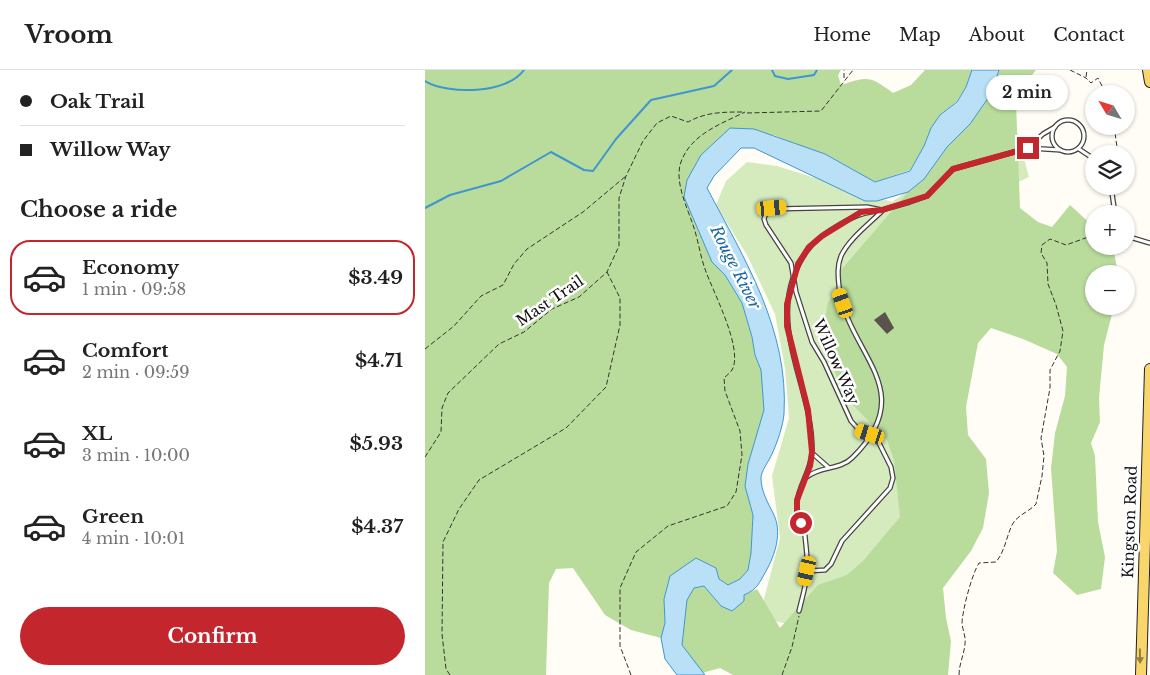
<!DOCTYPE html>
<meta charset="utf-8">
<style>
:root{--surface:#fff;--page:#f2f2f2;--text:#222;--muted:#767676;--line:#e0e0e0;--accent:#c4262e}
body{margin:0;font-family:"Libre Baskerville",serif;background:var(--page);color:var(--text);height:100vh;display:flex;flex-direction:column;font-size:19px;white-space:nowrap}
*{box-sizing:border-box;margin:0}
p{font-size:16px;color:var(--muted)}
.icon{flex:none;width:28px;height:28px;fill:none;stroke:currentColor;stroke-width:2;stroke-linecap:round;stroke-linejoin:round}
.map{position:relative;flex:1;overflow:hidden}
.drawer{display:flex;flex-direction:column;background:var(--surface);width:425px}
.drawer>*{flex:none}
.top-card{display:grid;align-content:center;height:110px;padding:0 20px;background:var(--surface)}
.needle{width:32px;rotate:308deg}
.fabs{position:absolute;left:660px;top:15px;display:grid;gap:10px}
.fabs a{display:grid;place-items:center;width:50px;height:50px;border-radius:50%;background:var(--surface);box-shadow:0 1px 4px #0004;font-size:25px}
.end{position:absolute;width:22px;height:22px;margin:-11px;border:6px solid #c4262e;background:#fff;box-shadow:0 0 0 2px #fff}
.from{border-radius:50%}
.bubble{position:absolute;height:35px;border-radius:18px;background:var(--surface);box-shadow:0 1px 4px #0004;font-size:16px;font-weight:700;line-height:35px;text-align:center}
.car{position:absolute;width:15px;height:30px;margin:-15px -8px;border-radius:6px;box-shadow:0 0 4px 1px #0007;background:linear-gradient(#f5c518 24%,#345 0 40%,#f5c518 0 76%,#345 0 86%,#f5c518 0)}
.top-card b{display:flex;align-items:center;gap:18px;height:48px;font-size:19px}
.top-card b+b{border-top:1px solid var(--line)}
.top-card i{width:12px;height:12px;background:var(--text)}
ul{padding:0;list-style:none}
li{display:flex;align-items:center;gap:15px;height:75px;margin:0 10px 8px;padding:0 10px;border:2px solid transparent;border-radius:20px}
li div{flex:1}
li b{display:block;font-size:19px}
li em{font-style:normal;font-weight:700}
li.on{border-color:var(--accent)}
li>.icon{width:45px;height:45px;stroke-width:1.5}
h2{padding:0 20px;font-size:22px;line-height:60px}
.cta{display:flex;gap:10px;margin-top:auto;padding:10px 20px}
.cta a{flex:1;height:58px;border-radius:30px;background:var(--accent);color:#fff;font-size:20px;font-weight:700;line-height:58px;text-align:center}
header{display:flex;align-items:center;gap:30px;box-sizing:border-box;height:70px;padding:0 25px;background:var(--surface);border-bottom:1px solid var(--line)}
header strong{font-size:24px}
nav{display:flex;gap:28px;margin-inline-start:auto;font-size:18px}
main{display:flex;flex:1;min-height:0}
.map>svg:first-child{display:block}
.green{fill:#d5ebbd}
.forest{fill:#b9dc9c}
.water{fill:#b9e0f7;stroke:#3f96cf}
.lines{fill:none;stroke-linecap:round;stroke-linejoin:round}
.stream{stroke:#3f96cf;stroke-width:2}
.building{fill:#5a524d}
.service-casing{stroke:#444;stroke-width:5.5}
.primary-casing{stroke:#222;stroke-width:12}
.path{stroke:#333;stroke-width:1;stroke-dasharray:5 2.5;stroke-linecap:butt}
.service{stroke:#fff;stroke-width:3}
.primary{stroke:#f9d66b;stroke-width:10}
.oneway{fill:#917d42}
.route{stroke:#c4262e;stroke-width:6}
.labels{text-anchor:middle;stroke-width:5;stroke-linejoin:round;paint-order:stroke}
.street-label{font-size:15px;fill:#111;stroke:#fff}
.water-label{font-size:16px;font-style:italic;fill:#1768a6;stroke:#fff}
</style>
<header>
<strong>Vroom</strong>
<nav><a>Home</a><a>Map</a><a>About</a><a>Contact</a></nav>
</header>
<main>
<section class="drawer">
<div class="top-card">
<b><i class="from"></i>Oak Trail</b>
<b><i></i>Willow Way</b>
</div>
<h2>Choose a ride</h2>
<ul>
<li class="on"><svg class="icon" aria-label="car" viewBox="0 0 24 24"><path d="M5 17H2v-5l4-1 3-4h7l3 4 3 1v5h-3M9 17h6M6 11h13"/><circle cx="7" cy="17" r="2"/><circle cx="17" cy="17" r="2"/></svg><div><b>Economy</b><p>1 min · 09:58</p></div><em>$3.49</em></li>
<li><svg class="icon" aria-label="car" viewBox="0 0 24 24"><path d="M5 17H2v-5l4-1 3-4h7l3 4 3 1v5h-3M9 17h6M6 11h13"/><circle cx="7" cy="17" r="2"/><circle cx="17" cy="17" r="2"/></svg><div><b>Comfort</b><p>2 min · 09:59</p></div><em>$4.71</em></li>
<li><svg class="icon" aria-label="car" viewBox="0 0 24 24"><path d="M5 17H2v-5l4-1 3-4h7l3 4 3 1v5h-3M9 17h6M6 11h13"/><circle cx="7" cy="17" r="2"/><circle cx="17" cy="17" r="2"/></svg><div><b>XL</b><p>3 min · 10:00</p></div><em>$5.93</em></li>
<li><svg class="icon" aria-label="car" viewBox="0 0 24 24"><path d="M5 17H2v-5l4-1 3-4h7l3 4 3 1v5h-3M9 17h6M6 11h13"/><circle cx="7" cy="17" r="2"/><circle cx="17" cy="17" r="2"/></svg><div><b>Green</b><p>4 min · 10:01</p></div><em>$4.37</em></li>
</ul>
<div class="cta"><a>Confirm</a></div>
</section>
<div class="map">
<svg width="725" height="605" viewBox="0 0 725 605">
<rect width="100%" height="100%" fill="#fffdf5"/>
<!-- green -->
<path class="green" d="M580 18 604 107 541 136 486 448 387 559 334 548 355 468 347 406 364 348 360 298 350 244 322 185 291 135 301 111 322 92 352 96 467 132 513 99Z"/>
<!-- forest -->
<g class="forest">
<path d="M0 0H416L413 5 416 15C443 6 445 6 468 23L486 15 500 0H547L541 17 531 32 515 45 506 58 499 76 485 100 450 112 400 84 371 75 349 65 276 85 287 191 300 205 317 233 327 267 330 285 336 300 339 340 320 416 328 445 326 483 323 500 315 509 303 515 293 509 291 498 239 529 240 553 236 568 206 560 180 545 148 498 131 499 124 513 121 605H0Z"/>
<path d="M574 0H611L595 20 591 33 595 138 613 152 627 157 645 135 669 157V176H688L693 204H669V236H689L679 275 674 328 675 352 666 373 670 386 673 452 680 487 676 519 652 525 628 503 632 481 626 398 630 363 640 326 642 297 632 284 598 269 566 258 553 273 541 337 543 365 561 389 564 423 558 458 546 481 518 518 521 548 526 571 523 605H308L295 598 277 603 257 575 262 530 269 517 279 516 296 536 332 519 355 558 393 515 422 505 438 491 475 447 469 390 462 370 424 331 401 284 399 253 403 232 408 226 416 200 483 122 499 109 522 77 545 54 566 24Z"/>
</g>
<!-- water -->
<path class="water" d="M547 0H574L566 24 545 54 522 77 499 109 483 122 452 131H440L329 78H316L289 106 282 118C320 190 364 260 359 344 358 356 352 373 347 384 344 391 336 401 336 408 336 421 343 433 348 443 358 462 350 485 341 501 334 513 333 519 319 525V531L307 541 296 536 279 516 269 518 262 530 257 575 280 605H252L240 589 236 568 240 553 239 529 245 506 271 488 291 498 294 509 303 515 315 509 323 500 326 483 328 445 320 416 323 394 339 340 336 300 330 285 327 267 317 233 300 205 287 192 259 127 262 110 276 85 305 58 329 59 400 84 450 112 485 101 499 76 506 58 515 45 532 32 541 17Z"/>
<g class="lines">
<!-- stream -->
<g class="stream">
<path d="M347 0 350 6 363 9 389 5 392 0"/>
<path d="M0 11C23 25 82 24 99 0"/>
<path d="M0 138 25 125 76 111 126 82 159 100 168 101 191 69 226 30 289 16 307 0"/>
</g>
</g>
<!-- building -->
<path class="building" d="M460 242 469 258 462 264 449 250Z"/>
<g class="lines">
<defs>
<g id="service">
<circle cx="643" cy="66" r="16"/>
<path d="M630 57 618 64 603 78 635 80"/>
<path d="M654 79 669 89"/>
<path d="M686 116 690 144"/>
<path d="M701 166 725 173"/>
<path d="M387 383 403 397"/>
<path d="M382 407C395 396 415 400 427 388 497 319 422 285 414 216 413 206 412 196 416 186 424 169 444 154 457 141"/>
<path d="M382 501 400 500 406 494 417 471 465 418 468 408 466 397 454 373 445 364 435 361 426 351 399 292 387 272 371 222 366 193 341 155 339 149 341 143 347 139 442 137 457 140 485 132 502 126 528 99 603 78"/>
<path d="M374 541C377 528 382 513 382 500 383 489 381 477 380 466 378 454 371 446 372 433 373 416 386 401 387 383 389 323 348 267 368 208 376 187 385 173 404 161 420 151 433 143 452 141"/>
</g>
<g id="primary">
<path d="M723 0 725 12"/>
<path d="M716 605 725 299"/>
</g>
</defs>
<!-- service casing -->
<use href="#service" class="service-casing"/>
<!-- primary casing -->
<use href="#primary" class="primary-casing"/>
<!-- path -->
<g class="path">
<path d="M645 0 661 8 666 13 673 8 681 24"/>
<path d="M661 7 662 0"/>
<path d="M419 8V0"/>
<path d="M322 43 396 41 428 0"/>
<path d="M689 56 693 84"/>
<path d="M678 144 684 138"/>
<path d="M0 279 29 256 56 226 78 215 89 194 102 179 158 142 201 106"/>
<path d="M0 387 16 362 17 338 23 323 74 274 99 262 127 239 154 227 182 202 194 176V128L201 106 218 71 232 53 246 46 263 52C281 42 298 42 318 42"/>
<path d="M25 605 21 599 17 564 18 472 34 439 54 410 141 358 181 317 195 255V228L182 202"/>
<path d="M206 605 195 576V518L211 482 243 456 302 436 311 422 317 385 315 361 300 321 299 308C301 306 305 303 307 300 319 279 287 220 280 199 275 185 273 169 268 155 262 137 249 111 256 92 266 64 296 54 320 42"/>
<path d="M357 605 367 577 374 546"/>
<path d="M534 605C534 594 539 585 540 574 541 567 538 561 537 554 537 541 547 504 554 493L571 492C580 481 581 468 587 455 592 445 604 442 611 434L617 406 619 386 616 368 625 318V300L635 281 638 261 631 235 623 214 622 193 616 183 617 175 625 169 641 175 669 165"/>
</g>
<!-- service -->
<use href="#service" class="service"/>
<!-- primary -->
<use href="#primary" class="primary"/>
</g>
<!-- one-way arrows -->
<defs><path id="oneway-solid" d="M-6-.8H1V-3.2L6.5 0L1 3.2V.8H-6Z" transform="scale(1.25)"/></defs>
<use class="oneway" href="#oneway-solid" transform="translate(715 586) rotate(89)"/>
<g class="lines">
<!-- route -->
<path class="route" d="M376 453 372 443V430L385 396 387 382 383 340 362 256V234L373 194 384 177 397 166 436 142 457 140 502 126 528 99 603 78"/>
</g>
<g class="labels">
<!-- street labels -->
<g class="street-label">
<text transform="translate(125 231) rotate(-34)" y="5">Mast Trail</text>
<text transform="translate(411 292) rotate(66)" y="5">Willow Way</text>
<text transform="translate(705 452) rotate(-88)" y="5">Kingston Road</text>
</g>
<!-- water labels -->
<g class="water-label">
<text transform="translate(311 197) rotate(63)" y="6">Rouge River</text>
</g>
</g>
</svg>
<div class="fabs">
<a><svg class="needle" viewBox="-14 -14 28 28"><path d="M0-13l5 13h-10z" fill="#e53935"/><path d="M0 13l5-13h-10z" fill="#767676"/></svg></a>
<a><svg class="icon" aria-label="layers" viewBox="0 0 24 24"><path d="M12 4l9 5-9 5-9-5zM3 14l9 5 9-5"/></svg></a>
<a>+</a>
<a>−</a>
</div>
<i class="end from" style="left:376px;top:453px"></i>
<i class="end" style="left:603px;top:78px"></i>
<div class="bubble" style="left:561px;top:5px;width:82px">2 min</div>
<i class="car" style="left:347px;top:138px;rotate:85deg"></i>
<i class="car" style="left:418px;top:233px;rotate:341deg"></i>
<i class="car" style="left:445px;top:364px;rotate:288deg"></i>
<i class="car" style="left:382px;top:501px;rotate:193deg"></i>
</div>
</main>
